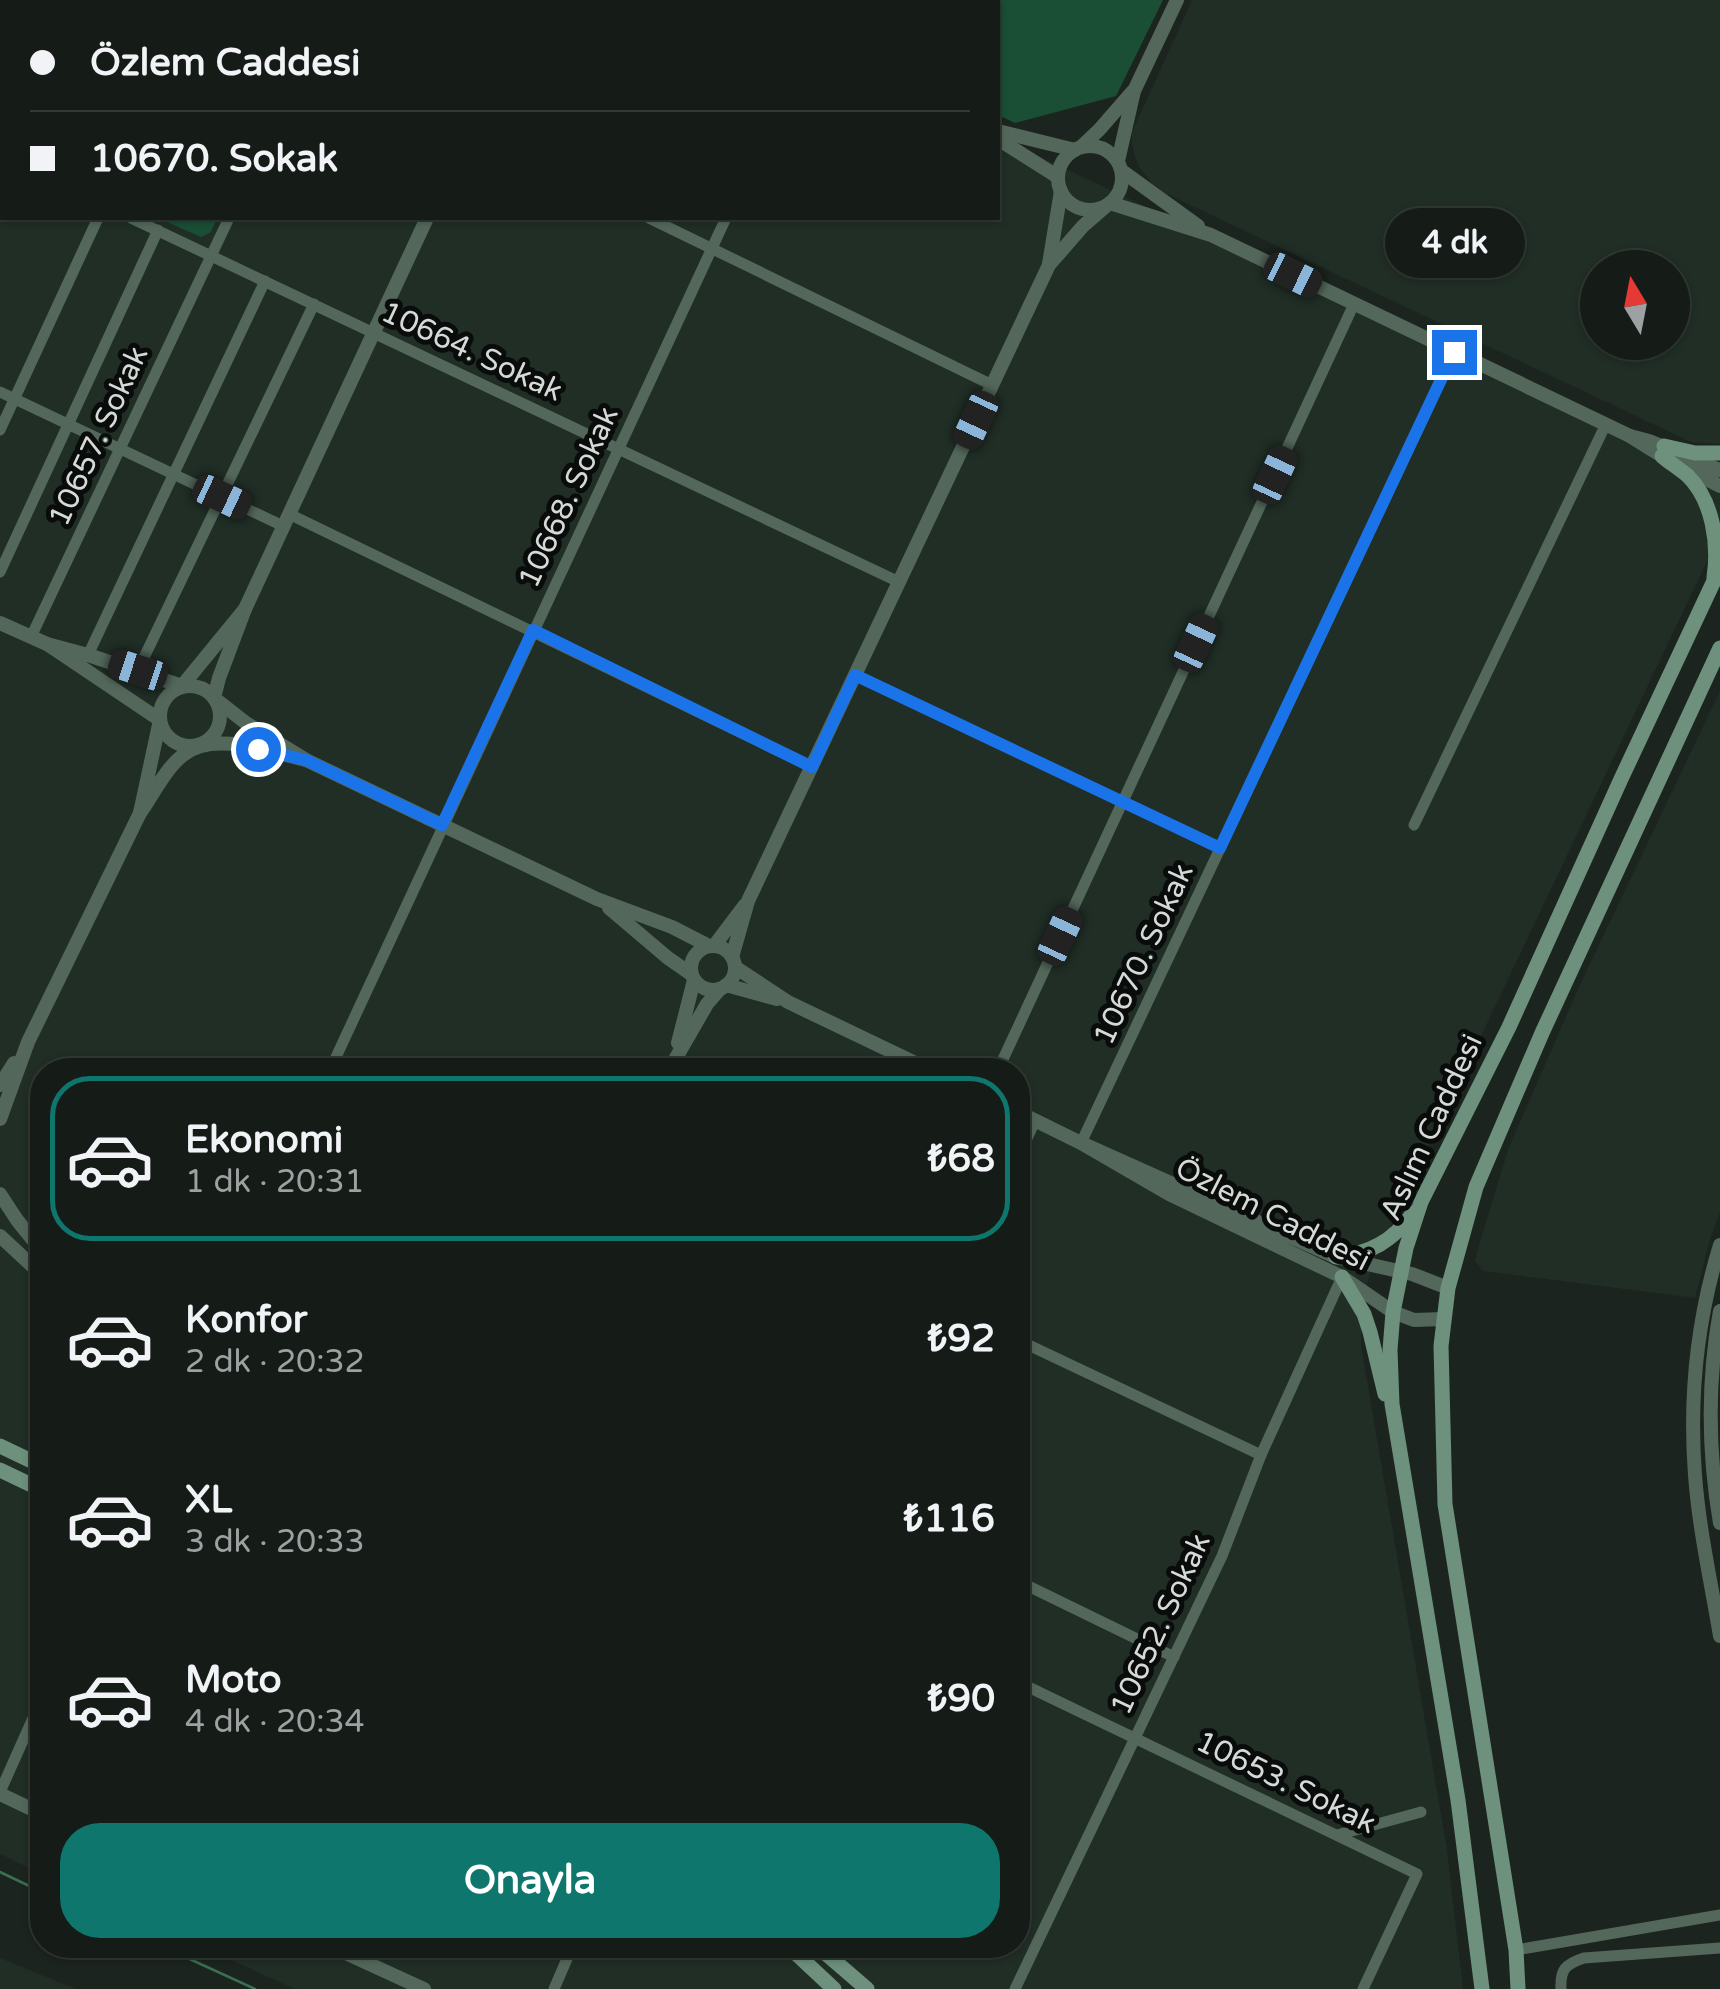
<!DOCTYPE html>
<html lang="tr">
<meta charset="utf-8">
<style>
:root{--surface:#151b17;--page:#222824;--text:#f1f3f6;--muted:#9da1a1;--line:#343936;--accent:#0f766e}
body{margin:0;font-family:"Varela Round",sans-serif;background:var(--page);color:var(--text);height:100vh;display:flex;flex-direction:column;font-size:38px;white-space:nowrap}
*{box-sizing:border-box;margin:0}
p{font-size:32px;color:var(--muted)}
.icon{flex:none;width:55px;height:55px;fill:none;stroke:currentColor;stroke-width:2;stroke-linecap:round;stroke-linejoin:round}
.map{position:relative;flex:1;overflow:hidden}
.sheet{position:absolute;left:30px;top:1058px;width:1000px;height:900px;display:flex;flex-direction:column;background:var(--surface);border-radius:40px;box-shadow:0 2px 8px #0004,0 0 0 2px var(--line)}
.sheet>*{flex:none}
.top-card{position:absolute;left:0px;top:0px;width:1000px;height:220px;box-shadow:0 2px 8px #0004,0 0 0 2px var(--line);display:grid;align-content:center;height:220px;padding:0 30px;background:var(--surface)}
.needle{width:65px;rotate:350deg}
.controls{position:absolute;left:1580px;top:250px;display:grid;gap:20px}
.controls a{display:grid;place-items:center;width:110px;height:110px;border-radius:50%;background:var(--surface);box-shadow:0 2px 8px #0004,0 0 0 2px var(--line);font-size:50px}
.end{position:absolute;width:45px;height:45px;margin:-22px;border:12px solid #1a73e8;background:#fff;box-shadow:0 0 0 5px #fff}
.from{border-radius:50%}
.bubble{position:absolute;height:70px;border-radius:35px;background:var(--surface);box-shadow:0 2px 8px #0004,0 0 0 2px var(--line);font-size:32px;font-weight:700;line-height:70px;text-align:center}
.car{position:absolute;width:30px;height:60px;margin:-30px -15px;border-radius:12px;box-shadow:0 0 8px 2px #0007;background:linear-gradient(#222 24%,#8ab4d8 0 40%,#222 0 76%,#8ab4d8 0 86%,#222 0)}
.top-card b{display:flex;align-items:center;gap:35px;height:95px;font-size:38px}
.top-card b+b{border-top:2px solid var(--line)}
.top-card i{width:25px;height:25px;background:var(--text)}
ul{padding:18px 0 0;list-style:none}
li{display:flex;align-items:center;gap:30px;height:165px;margin:0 20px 15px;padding:0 10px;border:5px solid transparent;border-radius:40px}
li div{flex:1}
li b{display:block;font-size:38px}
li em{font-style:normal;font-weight:700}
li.on{border-color:var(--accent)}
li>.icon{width:90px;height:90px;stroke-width:1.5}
.primary-button{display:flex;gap:20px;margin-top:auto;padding:20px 30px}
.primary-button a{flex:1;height:115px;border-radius:40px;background:var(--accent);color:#fff;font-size:40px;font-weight:700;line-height:115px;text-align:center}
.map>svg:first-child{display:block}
.built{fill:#202e26;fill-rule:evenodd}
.green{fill:#1a4f35}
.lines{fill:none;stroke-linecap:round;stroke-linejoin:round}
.stream{stroke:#3a6f52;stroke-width:2.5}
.minor{stroke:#53685b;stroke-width:11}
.tertiary{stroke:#53685b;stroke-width:14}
.secondary{stroke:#6d917c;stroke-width:15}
.route{stroke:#1a73e8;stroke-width:12}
.labels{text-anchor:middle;stroke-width:10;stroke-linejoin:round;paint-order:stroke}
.street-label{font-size:30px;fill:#d5dad7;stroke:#090c0a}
</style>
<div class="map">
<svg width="1720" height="1989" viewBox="0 0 1720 1989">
<rect width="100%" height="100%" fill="#1c241f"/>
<!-- built -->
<g class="built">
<path d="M0 0H707L712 2H2V218H998V137L1720 478V534L1392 1223 1373 1263 1366 1288 1361 1317V1345L1447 1850 1463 1989H295L198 1945H1018V1070H42V1874L0 1854Z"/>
<path d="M1192 0H1720V444L1691 442 1165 193 1152 183 1141 170 1135 157 1132 144V132ZM1598 268H1672V342H1598Z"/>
<path d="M1720 691V1212L1710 1239 1695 1298 1483 1271 1475 1261 1479 1245 1509 1147 1578 989Z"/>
<path d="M0 1958 76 1989H0Z"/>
</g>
<!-- green -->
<g class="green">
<path d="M759 0H1163L1116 96 1015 123 998 115V2H764Z"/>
<path d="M166 218H217L211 232 201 237 167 222Z"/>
</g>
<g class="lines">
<!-- stream -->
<g class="stream">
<path d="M0 1872 42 1892"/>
<path d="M159 1945 255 1989"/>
</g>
<!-- minor -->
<g class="minor">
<path d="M61 2 63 0"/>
<path d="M253 2 254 0"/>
<path d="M332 2 333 0"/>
<path d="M0 133 2 128"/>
<path d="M0 155 2 157"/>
<path d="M0 199 2 194"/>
<path d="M131 218 899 582"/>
<path d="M649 218 992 385"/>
<path d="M0 392 283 526"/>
<path d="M0 430 98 218"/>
<path d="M289 514 812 767"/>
<path d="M0 572 158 230"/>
<path d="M31 637 229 218"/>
<path d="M88 655 265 281"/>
<path d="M138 670 314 304"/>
<path d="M855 675 1220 848"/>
<path d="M1414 825 1605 426"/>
<path d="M330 1070 726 218"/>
<path d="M998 1070 1354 304"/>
<path d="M1081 1143 1454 353"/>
<path d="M1018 1158 1035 1121"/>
<path d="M1018 1340 1261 1455"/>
<path d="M1018 1581 1174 1657"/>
<path d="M1018 1682 1417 1874 1363 1989"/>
<path d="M0 1792 42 1698"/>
<path d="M1337 1835 1421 1812"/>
<path d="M1516 1950 1720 1915"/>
<path d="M554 1989 573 1945"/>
<path d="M1015 1989 1222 1556 1261 1455 1342 1277"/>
<path d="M1561 1989C1560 1970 1565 1964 1584 1958L1720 1948"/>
</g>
<!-- tertiary -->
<g class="tertiary">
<path d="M717 0 722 2"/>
<path d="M521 2 522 0"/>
<path d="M534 2 535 0"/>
<path d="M998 131 1075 150"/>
<path d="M998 139 1058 177"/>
<circle cx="1090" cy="178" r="32"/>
<path d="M1081 147 1099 130 1133 91"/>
<path d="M1118 161 1134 91 1177 0"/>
<path d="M1122 171 1198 226"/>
<path d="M1110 203 1211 235 1630 436"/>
<path d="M1049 264 1061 191"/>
<path d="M1720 470 1649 441 1630 436 1662 456 1720 486"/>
<path d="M245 609 219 678 214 698 246 723 306 760C271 752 213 730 183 755 165 769 153 795 140 813L160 720 47 644 88 655 182 686Z"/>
<path d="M245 609 427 218"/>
<path d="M0 623 47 644"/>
<circle cx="190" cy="716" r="30"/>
<path d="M306 760 597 899 672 927 709 946"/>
<path d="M609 908 668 958 691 974"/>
<circle cx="713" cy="968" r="22"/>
<path d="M714 946 745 905"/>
<path d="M732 957 748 901 1049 265 1083 226 1106 206"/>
<path d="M735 967 788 1002 930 1070"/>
<path d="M726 985 777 999"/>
<path d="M678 1043 694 980"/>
<path d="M669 1070 707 1004 720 989"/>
<path d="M0 1085 14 1063"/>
<path d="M1018 1112 1081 1143"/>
<path d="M0 1119 28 1042 140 813"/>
<path d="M0 1194 17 1220 42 1251"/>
<path d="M0 1236 42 1275"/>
<path d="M1720 1245C1697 1320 1689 1397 1695 1475 1699 1529 1711 1582 1720 1636"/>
<path d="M1720 1311C1707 1382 1708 1452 1720 1523"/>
<path d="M1443 1319 1414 1320 1393 1312 1342 1277 1169 1194 1081 1143 1336 1257 1412 1274 1448 1288"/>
<path d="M0 1794 42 1814"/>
<path d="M328 1945 424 1989"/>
</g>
<!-- secondary -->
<g class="secondary">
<path d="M1664 446 1695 453H1720"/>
<path d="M1662 456C1670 463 1680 469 1688 476 1713 501 1719 544 1714 577"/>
<path d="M1336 1257C1370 1254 1393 1241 1413 1213"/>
<path d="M1342 1277 1364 1314 1370 1332 1385 1394"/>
<path d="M0 1446 42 1466"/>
<path d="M0 1470 42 1490"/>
<path d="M787 1945 834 1989"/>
<path d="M816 1945 867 1989"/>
<path d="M1482 1989 1458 1800 1392 1404 1390 1350 1393 1312 1406 1248 1421 1202 1509 1027 1621 779 1720 568"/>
<path d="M1518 1989 1516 1950 1445 1504 1441 1346 1448 1288 1476 1187 1542 1033 1720 648"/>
</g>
</g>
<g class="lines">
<!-- route -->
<path class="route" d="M258 749 306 760 442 825 533 630 812 767 855 675 1220 848 1454 352"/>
</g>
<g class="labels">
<!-- street labels -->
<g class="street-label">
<text transform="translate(472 351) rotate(25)" y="10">10664. Sokak</text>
<text transform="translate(98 436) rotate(-65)" y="10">10657. Sokak</text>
<text transform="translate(568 497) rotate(-65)" y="10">10668. Sokak</text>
<text transform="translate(1143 954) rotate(-65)" y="10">10670. Sokak</text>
<text transform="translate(1431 1127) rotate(-65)" y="10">Aslım Caddesi</text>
<text transform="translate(1273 1214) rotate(27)" y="10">Özlem Caddesi</text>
<text transform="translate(1160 1624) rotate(-65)" y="10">10652. Sokak</text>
<text transform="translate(1286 1782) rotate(26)" y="10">10653. Sokak</text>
</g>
</g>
</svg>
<div class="controls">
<a><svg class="needle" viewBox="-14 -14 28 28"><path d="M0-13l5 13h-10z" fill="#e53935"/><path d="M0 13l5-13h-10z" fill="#9da1a1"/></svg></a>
</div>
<i class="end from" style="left:258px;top:749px"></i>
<i class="end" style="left:1454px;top:352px"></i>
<div class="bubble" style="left:1385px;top:208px;width:140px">4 dk</div>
<i class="car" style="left:1293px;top:275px;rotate:116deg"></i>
<i class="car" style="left:976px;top:420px;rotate:205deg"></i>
<i class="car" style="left:1275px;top:475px;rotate:25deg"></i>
<i class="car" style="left:222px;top:497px;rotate:115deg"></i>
<i class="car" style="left:1196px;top:643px;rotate:25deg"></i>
<i class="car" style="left:138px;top:670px;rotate:288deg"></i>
<i class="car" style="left:1060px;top:936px;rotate:25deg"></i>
<div class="top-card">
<b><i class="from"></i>Özlem Caddesi</b>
<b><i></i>10670. Sokak</b>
</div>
<section class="sheet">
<ul>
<li class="on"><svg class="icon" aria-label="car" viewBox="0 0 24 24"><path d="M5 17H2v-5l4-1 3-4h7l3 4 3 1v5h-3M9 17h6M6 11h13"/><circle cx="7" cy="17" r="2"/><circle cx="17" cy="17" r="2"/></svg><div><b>Ekonomi</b><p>1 dk · 20:31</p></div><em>₺68</em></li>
<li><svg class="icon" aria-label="car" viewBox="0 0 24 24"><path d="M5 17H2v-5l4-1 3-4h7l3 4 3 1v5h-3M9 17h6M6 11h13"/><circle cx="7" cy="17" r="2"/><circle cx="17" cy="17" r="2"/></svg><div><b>Konfor</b><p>2 dk · 20:32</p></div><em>₺92</em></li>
<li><svg class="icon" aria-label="car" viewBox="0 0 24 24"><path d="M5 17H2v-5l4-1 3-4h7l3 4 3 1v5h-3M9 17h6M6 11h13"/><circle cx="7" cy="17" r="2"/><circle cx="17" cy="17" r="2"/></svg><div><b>XL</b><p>3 dk · 20:33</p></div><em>₺116</em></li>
<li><svg class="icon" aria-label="car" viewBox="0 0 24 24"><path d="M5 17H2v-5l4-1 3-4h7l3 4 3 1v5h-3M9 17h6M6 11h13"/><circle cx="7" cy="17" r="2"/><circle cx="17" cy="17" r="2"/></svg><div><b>Moto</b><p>4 dk · 20:34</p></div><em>₺90</em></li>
</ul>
<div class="primary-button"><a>Onayla</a></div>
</section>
</div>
